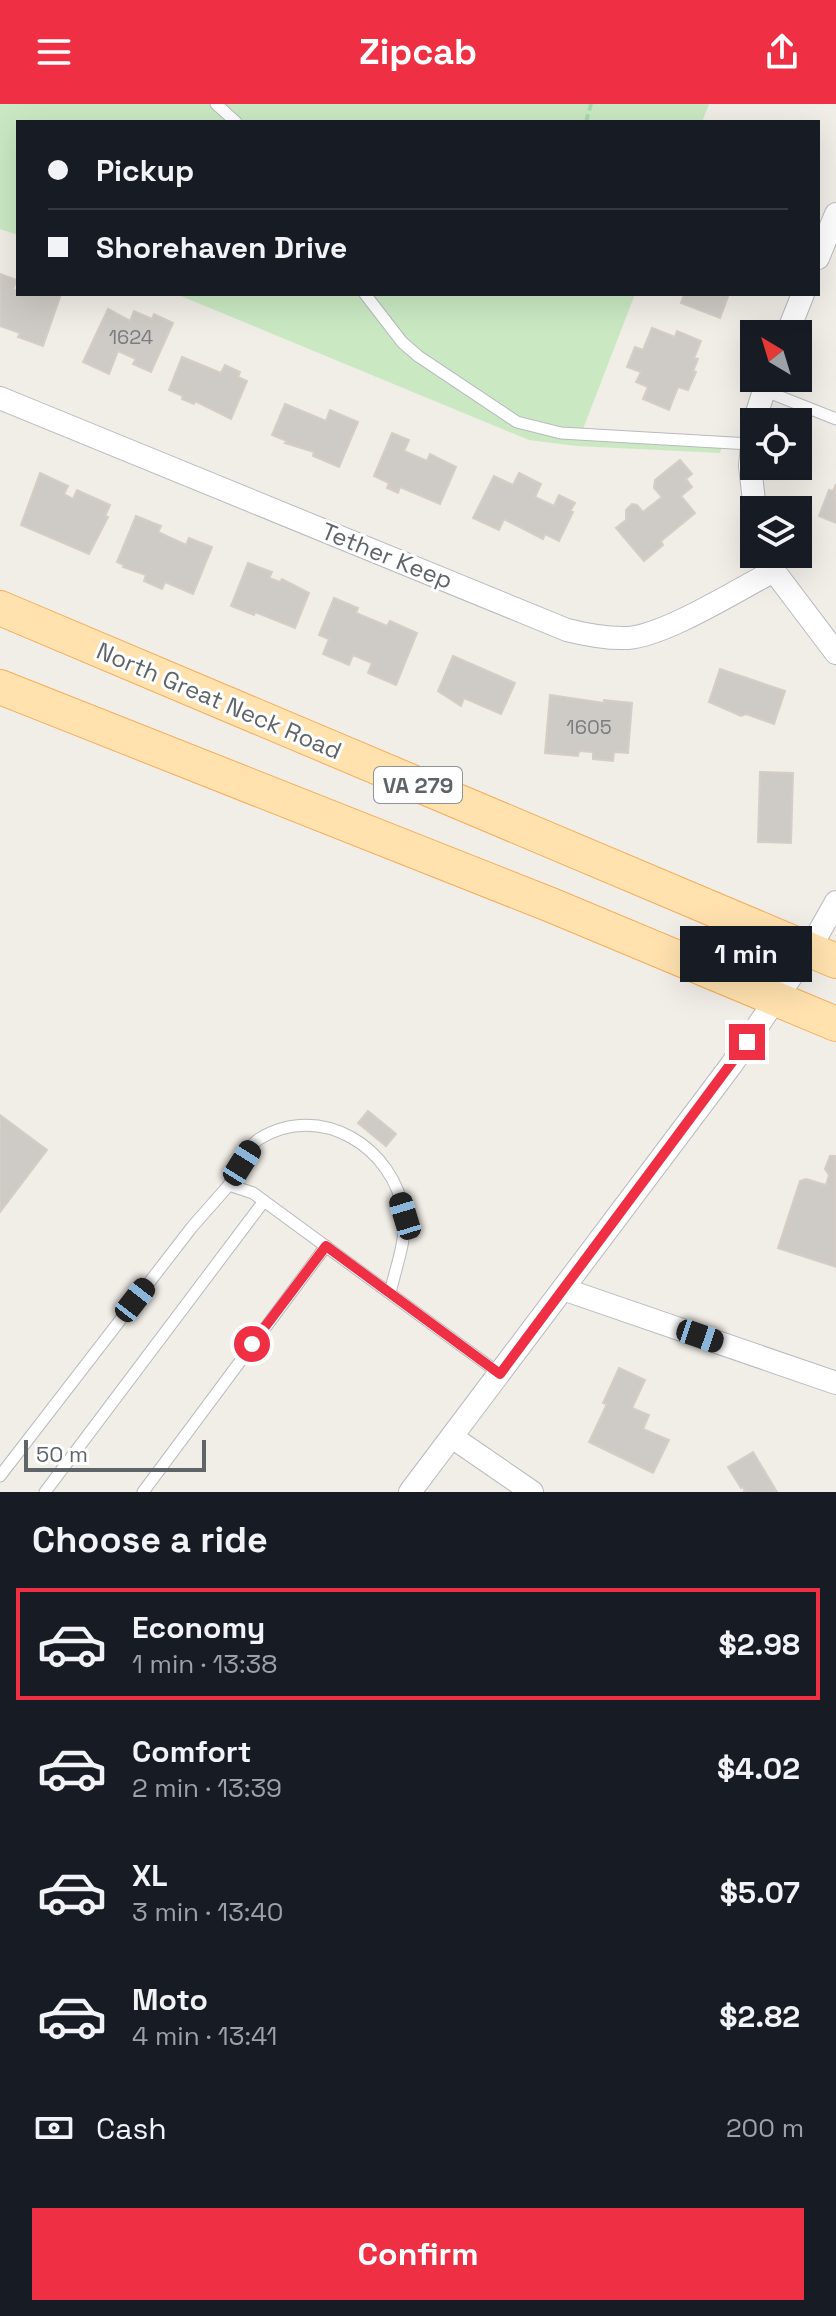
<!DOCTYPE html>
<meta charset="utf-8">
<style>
:root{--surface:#171b24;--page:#242831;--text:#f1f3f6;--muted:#9ea1a6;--line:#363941;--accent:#ef2f44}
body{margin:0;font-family:"Space Grotesk",sans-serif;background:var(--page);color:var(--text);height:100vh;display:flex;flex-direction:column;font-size:30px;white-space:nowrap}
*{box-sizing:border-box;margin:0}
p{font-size:26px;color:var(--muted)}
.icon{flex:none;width:44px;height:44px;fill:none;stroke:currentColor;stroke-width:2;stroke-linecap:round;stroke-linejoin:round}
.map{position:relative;height:1388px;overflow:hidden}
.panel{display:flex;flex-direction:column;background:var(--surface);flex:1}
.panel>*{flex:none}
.banner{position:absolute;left:16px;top:16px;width:804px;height:176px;border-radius:0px;box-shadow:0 8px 32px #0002;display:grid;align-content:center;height:176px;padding:0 32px;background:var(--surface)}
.needle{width:52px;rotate:322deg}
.fabs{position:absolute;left:740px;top:216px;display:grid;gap:16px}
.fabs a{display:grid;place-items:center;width:72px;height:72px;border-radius:0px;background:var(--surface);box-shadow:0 8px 32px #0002;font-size:40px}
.scale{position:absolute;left:24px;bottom:20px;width:182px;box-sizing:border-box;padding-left:8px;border:4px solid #5e6468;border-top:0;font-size:22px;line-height:28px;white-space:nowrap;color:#5e6468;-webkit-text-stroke:6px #fff;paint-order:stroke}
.end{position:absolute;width:36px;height:36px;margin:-18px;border:10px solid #ef2f44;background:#fff;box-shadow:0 0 0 4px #fff}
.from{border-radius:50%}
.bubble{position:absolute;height:56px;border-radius:0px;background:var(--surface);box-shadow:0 8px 32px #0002;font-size:26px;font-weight:600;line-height:56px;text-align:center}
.car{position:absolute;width:24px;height:48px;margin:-24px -12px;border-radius:10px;box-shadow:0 0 6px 2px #0007;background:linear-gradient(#222 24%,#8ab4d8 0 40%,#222 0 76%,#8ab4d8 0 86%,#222 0)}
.banner b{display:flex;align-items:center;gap:28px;height:76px;font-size:30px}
.banner b+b{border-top:2px solid var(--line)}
.banner i{width:20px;height:20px;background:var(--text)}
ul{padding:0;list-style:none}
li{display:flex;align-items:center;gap:24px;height:112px;margin:0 16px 12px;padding:0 16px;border:4px solid transparent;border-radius:0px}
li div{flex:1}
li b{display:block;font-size:30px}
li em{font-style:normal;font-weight:600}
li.on{border-color:var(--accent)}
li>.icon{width:72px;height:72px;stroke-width:1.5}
h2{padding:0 32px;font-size:36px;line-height:96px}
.pay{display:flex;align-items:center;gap:20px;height:88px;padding:0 32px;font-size:30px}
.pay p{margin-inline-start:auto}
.cta{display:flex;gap:16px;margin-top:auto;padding:16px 32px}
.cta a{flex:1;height:92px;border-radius:0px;background:var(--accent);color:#fff;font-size:32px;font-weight:600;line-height:92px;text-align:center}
header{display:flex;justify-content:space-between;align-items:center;height:104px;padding:0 32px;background:var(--accent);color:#fff;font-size:36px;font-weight:600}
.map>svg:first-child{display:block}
.green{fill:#cae9c3}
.building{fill:#cecac6;stroke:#d6cdc5;stroke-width:2}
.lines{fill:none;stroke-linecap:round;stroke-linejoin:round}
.lane-casing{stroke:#b7bbbe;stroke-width:13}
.street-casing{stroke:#b7bbbe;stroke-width:24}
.primary-casing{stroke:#f6ad5b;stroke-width:36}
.path{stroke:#a6dbaa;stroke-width:4;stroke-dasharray:8 4;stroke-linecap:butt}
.lane{stroke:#fff;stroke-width:11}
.street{stroke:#fff;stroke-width:22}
.primary{stroke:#ffe2ae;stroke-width:34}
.route{stroke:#ef2f44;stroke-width:10}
.labels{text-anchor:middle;stroke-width:6;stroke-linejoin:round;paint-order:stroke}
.number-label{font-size:20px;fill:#7a7e80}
.shield{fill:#fff;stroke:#8e9295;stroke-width:2}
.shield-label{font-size:22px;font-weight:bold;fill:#5e6468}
.street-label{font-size:24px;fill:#5e6468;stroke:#fff}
</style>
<header><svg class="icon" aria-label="menu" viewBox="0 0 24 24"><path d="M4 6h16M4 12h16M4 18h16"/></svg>Zipcab<svg class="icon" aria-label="share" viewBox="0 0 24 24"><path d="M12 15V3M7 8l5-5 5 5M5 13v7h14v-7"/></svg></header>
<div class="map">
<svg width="836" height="1388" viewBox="0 0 836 1388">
<rect width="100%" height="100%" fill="#f1ede7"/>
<!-- green -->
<g class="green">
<path d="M0 0H709L702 18H18V131L0 125Z"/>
<path d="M176 190H635L583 325 725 334 720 349 576 342 529 336Z"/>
</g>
<!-- building -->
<g class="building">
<path d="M0 170 17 176 13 185 18 187V190H61L43 242 18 233 20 229 0 222Z"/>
<path d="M682 190H729L720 214 681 199 684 191Z"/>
<path d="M108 205 130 217 134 207 152 215 154 210 173 219 151 268 133 260 136 255 118 247 109 270 83 258Z"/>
<path d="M652 224 675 233 677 227 701 237 694 254 698 255 693 267 696 268 688 286 678 283 669 306 643 295 648 283 636 278 641 268 627 263 635 243 643 246Z"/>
<path d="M182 253 221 269 225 261 240 268 238 273 247 277 231 315 195 297 194 300 182 295 183 292 169 286Z"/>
<path d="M285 300 326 317 330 306 358 318 339 363 313 352 314 348 285 339 287 337 272 331Z"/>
<path d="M392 329 409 336 404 347 427 357 430 350 456 363 440 400 400 383 398 389 387 384 389 379 374 372Z"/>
<path d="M680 356 692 370 686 375 692 383 681 392 695 409 661 437 663 441 644 457 616 424 626 416V406L632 400 637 401 643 408 662 393 654 384 655 376Z"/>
<path d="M40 369 68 382 64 390 73 395 77 386 110 401 105 412 108 413 89 450 21 421Z"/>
<path d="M519 369 541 380 535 393 554 402 559 391 575 399 570 407 573 408 559 437 545 430 543 435 504 415 499 426 473 414 494 372 513 381Z"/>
<path d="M836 380V419L819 412 829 386 833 387Z"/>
<path d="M136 412 161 422 158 428 186 441 189 434 212 443 193 490 165 478 162 485 144 477 146 471 123 463 124 461 117 458Z"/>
<path d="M248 459 272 468 269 474 280 478 282 475 309 489 295 524 255 508 254 511 231 502Z"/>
<path d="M334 494 358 504 356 509 387 522 390 517 417 529 396 581 368 569 372 559 353 551 349 561 323 550 329 535 319 531Z"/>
<path d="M453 552 515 579 501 610 464 594 461 602 438 587Z"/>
<path d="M720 565 785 587 774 620 746 610 741 612 709 598Z"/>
<path d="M550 591 604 599V596L632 599 628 649 614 648 613 657 593 655V648L579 647 578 652 545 649Z"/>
<path d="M760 668 793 669 791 739 758 738Z"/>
<path d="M368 1007 396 1030 386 1042 358 1019Z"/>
<path d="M0 1011 47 1046 0 1108Z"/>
<path d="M830 1052H836V1163L778 1144 800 1077 806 1075 826 1081 829 1071 825 1065Z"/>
<path d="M619 1264 645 1276 632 1304 649 1311 643 1325 669 1336 653 1369 589 1338 607 1300 603 1299Z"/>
<path d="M753 1348 777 1388H743L745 1387 743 1383 741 1384 728 1363Z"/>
</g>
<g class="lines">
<defs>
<g id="lane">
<path d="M216 0 236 18"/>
<path d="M365 190 402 238 418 252 517 318 561 329 750 340"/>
<path d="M763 286 836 315"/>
<path d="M229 1081C237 1068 246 1043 259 1035 320 997 395 1043 404 1111 407 1135 395 1166 390 1189"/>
<path d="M0 1372 192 1123 229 1081 253 1089 500 1270"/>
<path d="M45 1388 264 1097"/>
<path d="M143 1388 326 1142"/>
</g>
<g id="street">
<path d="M818 154 836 110"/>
<path d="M787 230 803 190"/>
<path d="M0 294 567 526C587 531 606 535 628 534 666 531 737 486 774 467"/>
<path d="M754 318 768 274"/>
<path d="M754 320 750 362 755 406"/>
<path d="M768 450 774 467 836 549"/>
<path d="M563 1185 836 1279"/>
<path d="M452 1333 532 1388"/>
<path d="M410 1388 732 960 809 846 836 798"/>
</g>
<g id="primary">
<path d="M0 504 836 857"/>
<path d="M0 583 551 801 836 920"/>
</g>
</defs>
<!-- lane casing -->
<use href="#lane" class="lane-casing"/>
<!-- street casing -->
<use href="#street" class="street-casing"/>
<!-- primary casing -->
<use href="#primary" class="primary-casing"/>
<!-- path -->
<path class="path" d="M586 18 591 0"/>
<!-- lane -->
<use href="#lane" class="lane"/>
<!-- street -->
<use href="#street" class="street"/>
<!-- primary -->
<use href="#primary" class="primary"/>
</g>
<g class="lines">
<!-- route -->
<path class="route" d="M252 1240 326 1142 500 1270 747 938"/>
</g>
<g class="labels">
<!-- number labels -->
<g class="number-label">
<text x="131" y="240">1624</text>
<text x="589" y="630">1605</text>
</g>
<!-- shield labels -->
<rect class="shield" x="374" y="663" width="88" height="36" rx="6"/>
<g class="shield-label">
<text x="418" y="689">VA 279</text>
</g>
<!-- street labels -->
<g class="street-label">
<text transform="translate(387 452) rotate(22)" y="8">Tether Keep</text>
<text transform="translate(219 597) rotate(23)" y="8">North Great Neck Road</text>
</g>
</g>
</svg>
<div class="fabs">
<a><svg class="needle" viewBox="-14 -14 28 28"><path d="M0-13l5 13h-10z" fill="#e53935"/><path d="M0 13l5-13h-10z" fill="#9ea1a6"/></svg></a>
<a><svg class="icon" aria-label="locate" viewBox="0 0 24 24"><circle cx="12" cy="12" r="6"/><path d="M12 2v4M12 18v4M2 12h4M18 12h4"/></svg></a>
<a><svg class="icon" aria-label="layers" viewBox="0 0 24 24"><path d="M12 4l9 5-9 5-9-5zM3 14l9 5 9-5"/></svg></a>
</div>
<div class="scale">50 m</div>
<i class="end from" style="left:252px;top:1240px"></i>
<i class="end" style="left:747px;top:938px"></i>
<div class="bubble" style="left:680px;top:822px;width:132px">1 min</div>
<i class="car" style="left:242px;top:1059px;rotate:32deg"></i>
<i class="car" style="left:405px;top:1112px;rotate:343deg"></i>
<i class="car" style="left:135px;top:1196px;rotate:38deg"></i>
<i class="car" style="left:700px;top:1232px;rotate:109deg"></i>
<div class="banner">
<b><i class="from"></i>Pickup</b>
<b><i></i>Shorehaven Drive</b>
</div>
</div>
<section class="panel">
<h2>Choose a ride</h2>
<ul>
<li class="on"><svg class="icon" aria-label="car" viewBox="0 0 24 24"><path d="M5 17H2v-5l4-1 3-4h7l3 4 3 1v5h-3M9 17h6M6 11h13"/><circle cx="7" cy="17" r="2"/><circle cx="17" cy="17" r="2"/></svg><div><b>Economy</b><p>1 min · 13:38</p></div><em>$2.98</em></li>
<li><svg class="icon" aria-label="car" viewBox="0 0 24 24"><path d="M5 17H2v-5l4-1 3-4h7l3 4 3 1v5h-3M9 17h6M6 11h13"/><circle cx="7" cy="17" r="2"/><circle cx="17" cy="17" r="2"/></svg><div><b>Comfort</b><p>2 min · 13:39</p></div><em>$4.02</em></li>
<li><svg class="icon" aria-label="car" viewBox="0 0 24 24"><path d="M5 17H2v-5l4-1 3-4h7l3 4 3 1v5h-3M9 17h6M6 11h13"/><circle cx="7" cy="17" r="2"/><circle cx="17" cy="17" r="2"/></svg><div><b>XL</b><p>3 min · 13:40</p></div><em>$5.07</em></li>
<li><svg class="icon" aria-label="car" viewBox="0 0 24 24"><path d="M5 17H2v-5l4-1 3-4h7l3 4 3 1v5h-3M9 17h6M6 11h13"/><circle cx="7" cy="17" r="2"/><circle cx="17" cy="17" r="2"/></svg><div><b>Moto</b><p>4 min · 13:41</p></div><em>$2.82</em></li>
</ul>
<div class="pay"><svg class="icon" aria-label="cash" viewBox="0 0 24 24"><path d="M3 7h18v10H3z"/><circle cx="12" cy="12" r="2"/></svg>Cash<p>200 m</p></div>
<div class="cta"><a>Confirm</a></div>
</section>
